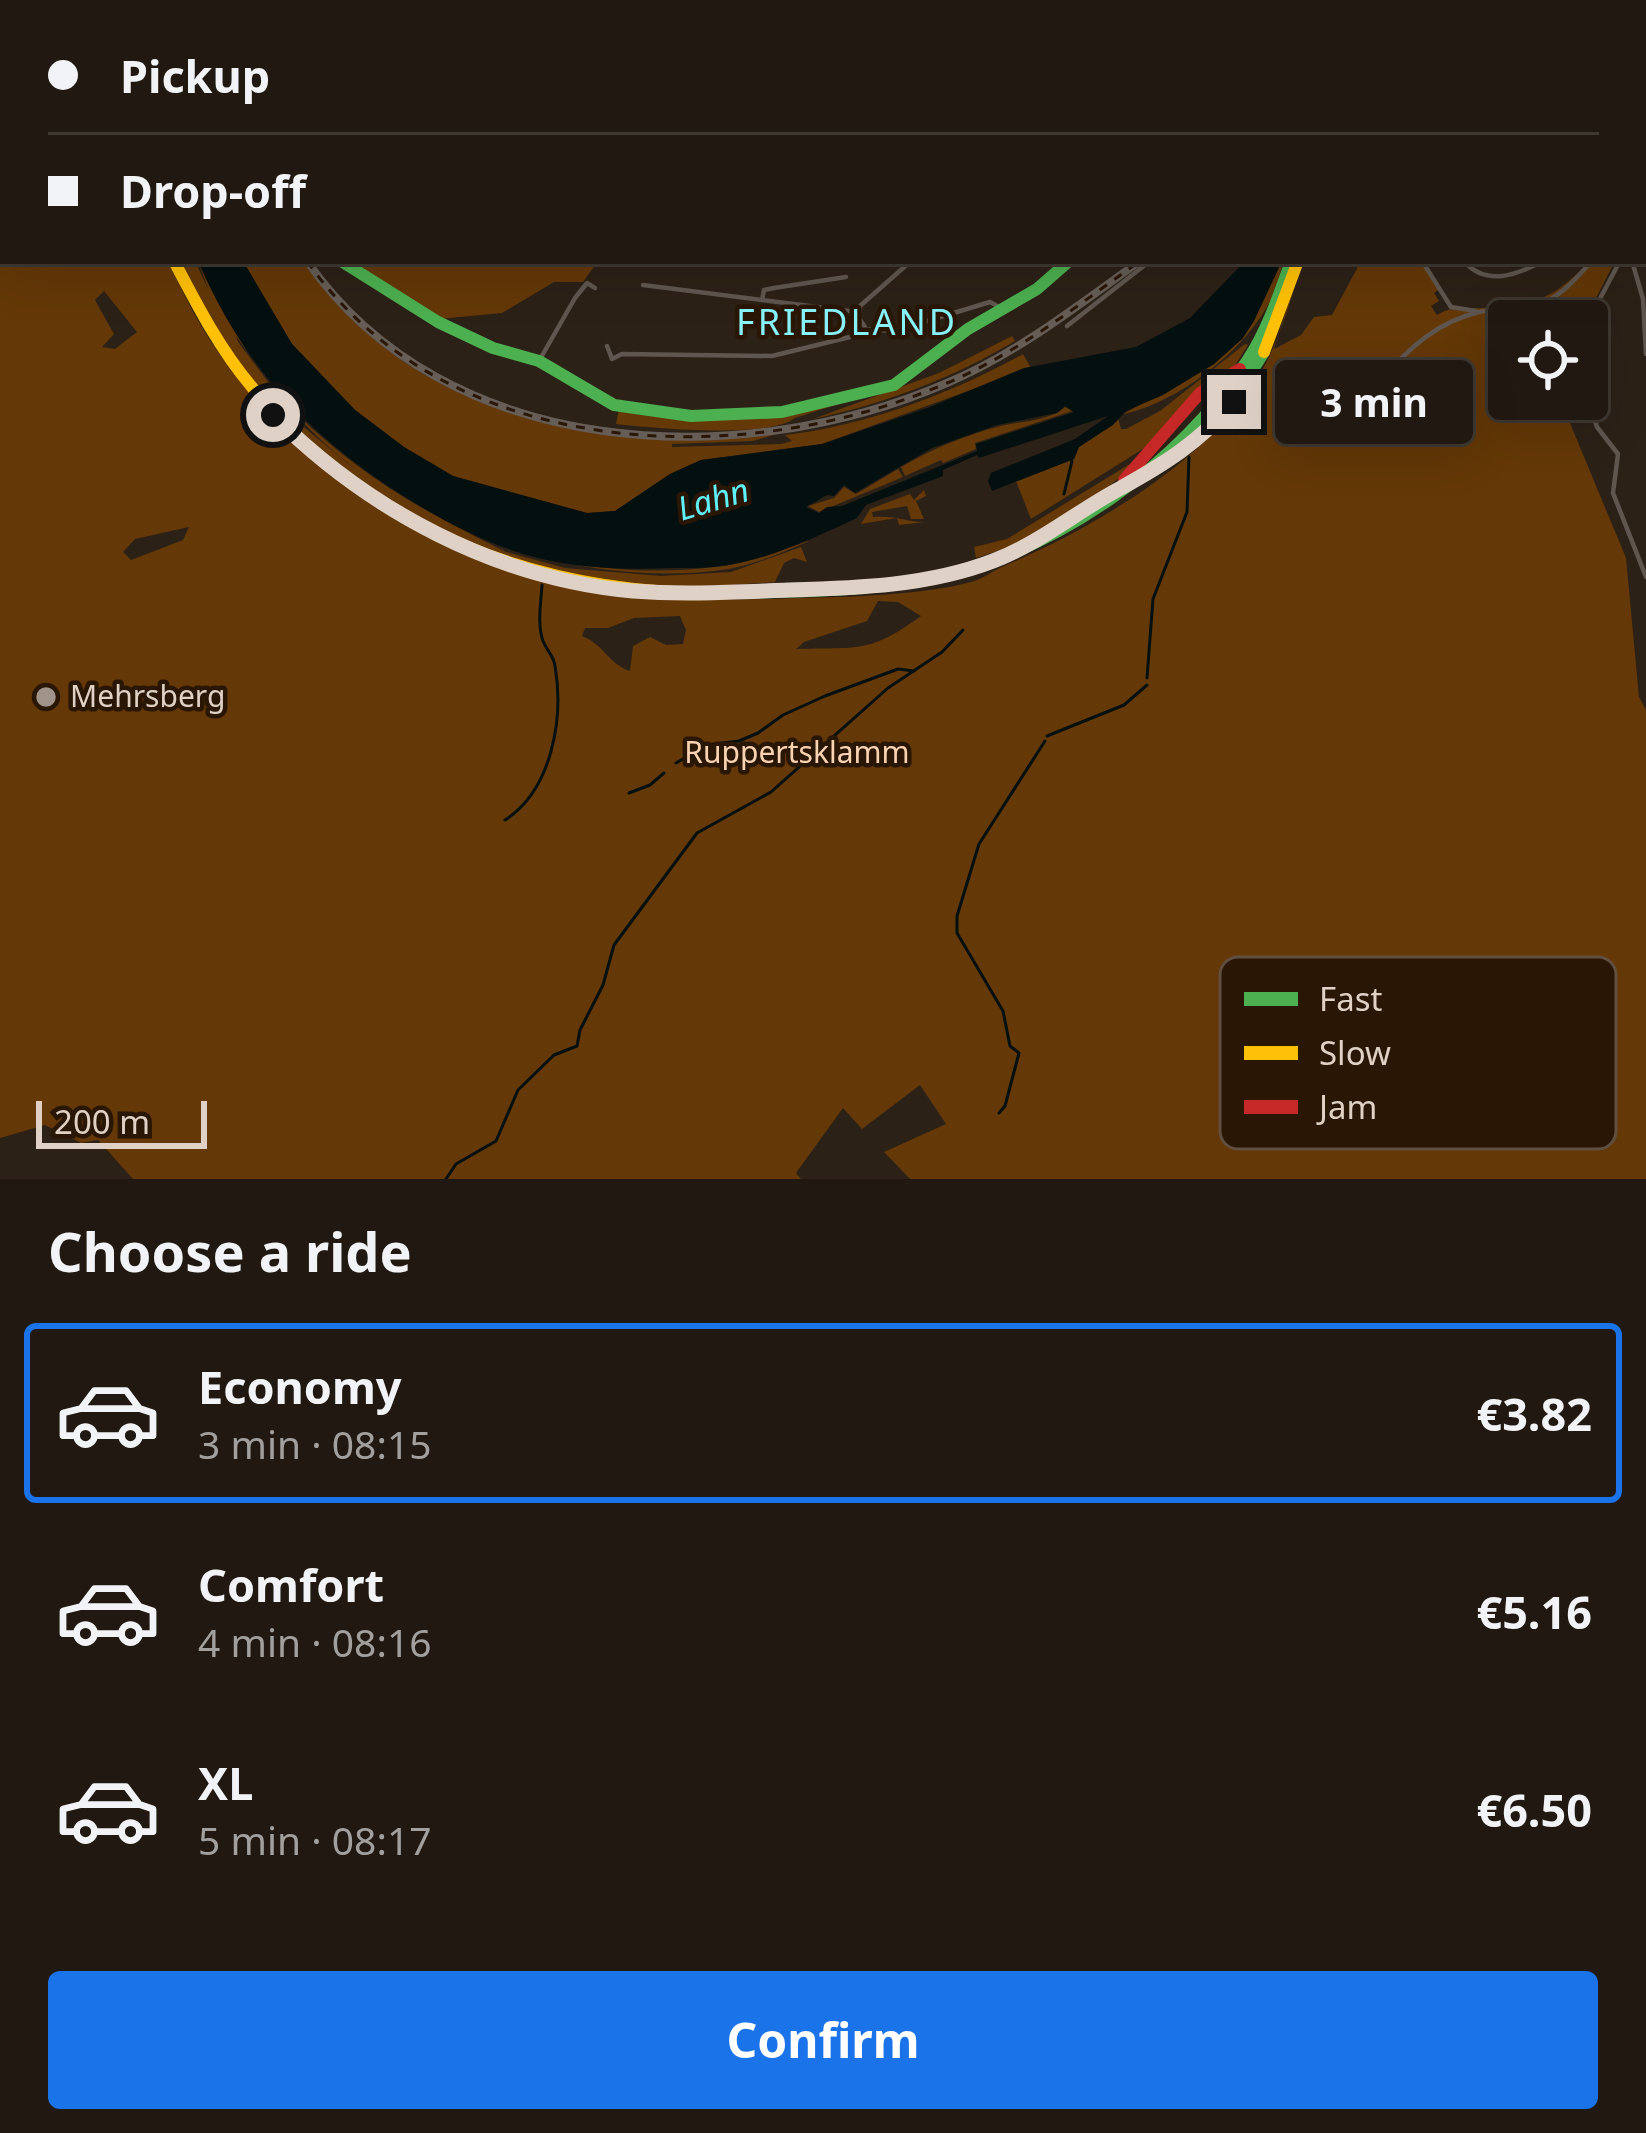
<!DOCTYPE html>
<meta charset="utf-8">
<style>
:root{--surface:#211911;--page:#2d261f;--text:#f1f3f6;--muted:#a2a09f;--line:#3e3831;--accent:#1a73e8}
body{margin:0;font-family:"Noto Sans",sans-serif;background:var(--page);color:var(--text);height:100vh;display:flex;flex-direction:column;font-size:45px;white-space:nowrap}
*{box-sizing:border-box;margin:0}
p{font-size:39px;color:var(--muted)}
.icon{flex:none;width:66px;height:66px;fill:none;stroke:currentColor;stroke-width:2;stroke-linecap:round;stroke-linejoin:round}
.map{position:relative;height:1179px;overflow:hidden}
.details{display:flex;flex-direction:column;background:var(--surface);flex:1}
.details>*{flex:none}
.top-card{position:absolute;left:0px;top:0px;width:1647px;height:264px;box-shadow:0 12px 48px #0002,0 0 0 3px var(--line);display:grid;align-content:center;height:264px;padding:0 48px;background:var(--surface)}
.fabs{position:absolute;left:1488px;top:300px;display:grid;gap:24px}
.fabs a{display:grid;place-items:center;width:120px;height:120px;border-radius:12px;background:var(--surface);box-shadow:0 12px 48px #0002,0 0 0 3px var(--line);font-size:60px}
.scale{position:absolute;left:36px;bottom:30px;width:171px;box-sizing:border-box;padding-left:12px;border:6px solid #dfd1c6;border-top:0;font-size:33px;line-height:42px;white-space:nowrap;color:#dfd1c6;-webkit-text-stroke:9px #2a1605;paint-order:stroke}
.end{position:absolute;width:54px;height:54px;margin:-27px;border:15px solid #dfd1c6;background:#111;box-shadow:0 0 0 6px #111}
.from{border-radius:50%}
.bubble{position:absolute;height:84px;border-radius:12px;background:var(--surface);box-shadow:0 12px 48px #0002,0 0 0 3px var(--line);font-size:39px;font-weight:700;line-height:84px;text-align:center}
.top-card b{display:flex;align-items:center;gap:42px;height:114px;font-size:45px}
.top-card b+b{border-top:3px solid var(--line)}
.top-card i{width:30px;height:30px;background:var(--text)}
ul{padding:0;list-style:none}
li{display:flex;align-items:center;gap:36px;height:180px;margin:0 24px 18px;padding:0 24px;border:6px solid transparent;border-radius:12px}
li div{flex:1}
li b{display:block;font-size:45px}
li em{font-style:normal;font-weight:700}
li.current{border-color:var(--accent)}
li>.icon{width:108px;height:108px;stroke-width:1.5}
h2{padding:0 48px;font-size:54px;line-height:144px}
.cta{display:flex;gap:24px;margin-top:auto;padding:24px 48px}
.cta a{flex:1;height:138px;border-radius:12px;background:var(--accent);color:#fff;font-size:48px;font-weight:700;line-height:138px;text-align:center}
.map>svg:first-child{display:block}
.green{fill:#643807;fill-rule:evenodd}
.water{fill:#041010;fill-rule:evenodd}
.lines{fill:none;stroke-linecap:round;stroke-linejoin:round}
.stream{stroke:#041010;stroke-width:3}
.street{stroke:#5f574f;stroke-width:4.5}
.fast{stroke:#4caf50;stroke-width:12}
.slow{stroke:#ffc107;stroke-width:12}
.jam{stroke:#c62828;stroke-width:12}
.rail-casing{stroke:#655d56;stroke-width:8}
.rail{stroke:#2a1605;stroke-width:3;stroke-dasharray:9;stroke-linecap:butt}
.route{stroke:#dfd1c6;stroke-width:15}
.poi-dot{fill:#a09389;stroke:#2a1605;stroke-width:4.5}
.labels{text-anchor:middle;stroke-width:9;stroke-linejoin:round;paint-order:stroke}
.poi-label{font-size:30px;fill:#dfd1c6;stroke:#2a1605;text-anchor:start}
.park-label{font-size:30px;fill:#f9d2b2;stroke:#2a1605}
.water-label{font-size:33px;font-style:italic;fill:#5ff0f9;stroke:#2a1605}
.quarter-label{font-size:36px;letter-spacing:3px;fill:#87f3fa;stroke:#2a1605}
.key{fill:#2a1605;stroke:#604e3f;stroke-width:3}
.key-label{font-size:33px;fill:#dfd1c6}
</style>
<div class="map">
<svg width="1646" height="1179" viewBox="0 0 1646 1179">
<rect width="100%" height="100%" fill="#2c2117"/>
<!-- green -->
<g class="green">
<path d="M917 0H1202L909 3Z"/>
<path d="M0 33 3 261H170C228 418 403 549 564 584 641 601 720 601 799 598 850 597 923 595 971 582 983 579 992 571 1004 566 1089 530 1199 466 1252 387 1277 350 1290 304 1302 261L1274 349 1301 335 1314 317 1332 315 1361 261H1420L1438 290 1434 293 1439 301 1431 306 1437 315C1457 304 1460 310 1482 308 1536 304 1551 301 1590 261H1615L1584 321H1509V399H1560L1626 558 1639 697 1646 710V1179H910L884 1152 946 1124 920 1085 862 1129 843 1108 796 1173 801 1179H133L98 1140 81 1143 45 1125 0 1138ZM104 291 137 332 115 349 102 347 114 334 95 300ZM189 527 183 540 131 560 123 552 135 539ZM878 601 898 602 921 616C869 654 858 647 796 649L804 642 867 621ZM680 616 686 630 683 644 666 645 650 637 633 646 630 671C607 663 605 645 582 636L585 628H608L634 618Z"/>
<path d="M179 261H195L209 291 198 261 246 350 236 336 238 342 300 424 350 465 405 501 506 552 565 568 661 576 731 572 801 547 807 562 794 558 784 563 775 582C720 586 665 590 609 583 422 560 255 434 179 261Z"/>
<path d="M243 261H303C413 421 599 451 780 433L753 441 672 444V447L781 444 792 441 785 435C865 426 953 393 1023 354L1031 368 822 444 701 460 670 474 615 511 587 513 453 476 404 447 355 410 292 344Z"/>
<path d="M345 261H598L583 282H554L502 313 439 319Z"/>
<path d="M1282 261C1279 326 1186 402 1123 414L1214 364 1242 339Z"/>
<path d="M1012 336 1015 341C953 378 884 404 813 419L939 373Z"/>
<path d="M1245 344 1248 345 1234 367 1200 387 1146 447 1031 519 1016 481 1074 459 1079 447 1118 418 1121 429H1126L1160 411Z"/>
<path d="M863 396 795 418C769 439 651 428 616 424L619 409C700 429 784 416 863 396Z"/>
<path d="M1065 407 1072 411 975 443 976 449 943 463 941 460 905 476 901 467C932 449 965 435 1001 426 1021 421 1050 421 1065 407Z"/>
<path d="M291 409C410 524 555 589 723 566 753 562 782 544 809 541 781 553 752 566 722 570 571 590 392 525 291 409Z"/>
<path d="M1138 459C1097 503 1034 542 976 558L974 547 1007 539Z"/>
<path d="M898 469 903 477 819 512 808 506 834 498 844 487 856 494Z"/>
<path d="M924 490 926 496 916 501 924 519H911L907 506 872 512 873 517C896 515 907 522 925 522L899 525 897 518 861 524 870 509 910 494 914 500Z"/>
</g>
<!-- water -->
<path class="water" d="M198 261H243L292 344 355 410 404 447 453 476 587 513 615 511 670 474 701 460 822 444 930 407 1024 368 1136 347 1190 318 1245 261H1282L1254 321 1243 338 1214 364 1163 395 1126 411 1113 425 1079 447 1074 459 992 491 988 481 991 473 1075 439 1108 416 979 458 977 455 943 470V476L938 478 866 505 857 518C816 537 775 557 729 565 711 568 693 568 675 568 630 570 582 569 538 558 494 547 452 526 413 502 313 441 245 370 198 261ZM1065 406 1074 412 976 444 977 451 842 506 827 507 819 513 806 507 827 495 834 496 844 485 855 493 932 448 997 425 1057 413Z"/>
<g class="lines">
<!-- stream -->
<g class="stream">
<path d="M1064 494 1072 461"/>
<path d="M1147 678 1153 599 1187 512 1189 457"/>
<path d="M1047 736 1124 705 1147 685"/>
<path d="M676 763 707 745 739 741 758 733 783 715 825 696 898 669 914 671"/>
<path d="M629 793 650 785 664 773"/>
<path d="M505 820C552 790 564 718 555 666 554 656 547 651 543 641 537 624 541 602 542 585"/>
<path d="M999 1113 1005 1106 1019 1053 1010 1046 1003 1011 957 933V916L979 844 1045 741"/>
<path d="M446 1179 456 1164 496 1141 518 1090 554 1055 577 1046 580 1030 603 985 614 945 697 833 771 792 888 688 942 652 963 630"/>
</g>
<!-- street -->
<g class="street">
<path d="M1190 3 1195 0"/>
<path d="M1260 3 1262 0"/>
<path d="M1289 3 1290 0"/>
<path d="M1644 180 1646 178"/>
<path d="M1644 200 1646 198"/>
<path d="M1644 232 1646 231"/>
<path d="M911 261 860 306 859 318 866 329 894 331 990 302 1001 308"/>
<path d="M1422 261 1451 307 1476 311"/>
<path d="M1464 261C1486 287 1517 275 1543 261"/>
<path d="M1632 261 1643 299 1646 354"/>
<path d="M643 285 857 312"/>
<path d="M762 300 764 290 774 288 846 277"/>
<path d="M1587 323 1620 261"/>
<path d="M1067 326 1150 261"/>
<path d="M607 346 612 359 622 354 772 356 858 335 866 329"/>
<path d="M539 361 575 298 587 283 595 288"/>
<path d="M1391 369C1420 337 1451 315 1495 309 1510 307 1527 309 1542 303 1563 295 1577 277 1592 261"/>
<path d="M1587 397 1597 427 1618 454 1613 493 1646 577"/>
</g>
<!-- fast -->
<g class="fast">
<path d="M72 0 76 3"/>
<path d="M1496 3 1501 0"/>
<path d="M341 261 438 322 493 348 539 361 614 405 691 416 782 412 894 385 968 329 1037 289 1069 261"/>
<path d="M1133 482C1192 452 1230 408 1264 352"/>
<path d="M731 593C801 591 872 592 940 576 1060 549 1179 464 1247 361 1267 331 1279 295 1291 261"/>
</g>
<!-- slow -->
<g class="slow">
<path d="M174 261C197 305 219 348 251 386 369 534 546 597 731 593"/>
<path d="M1264 352 1298 261"/>
</g>
<!-- jam -->
<g class="jam">
<path d="M1422 3 1424 0"/>
<path d="M1124 480 1200 393 1240 369"/>
</g>
<defs>
<g id="rail">
<path d="M249 3V0"/>
<path d="M1454 3 1457 0"/>
<path d="M307 261C446 461 740 473 947 383 1018 353 1078 305 1140 261"/>
</g>
</defs>
<!-- rail casing -->
<use href="#rail" class="rail-casing"/>
<!-- rail -->
<use href="#rail" class="rail"/>
</g>
<g class="lines">
<!-- route -->
<path class="route" d="M273 415C369 511 497 579 633 591 684 595 736 592 788 590 857 588 928 586 993 561 1040 543 1076 512 1119 489 1166 463 1198 443 1234 402"/>
</g>
<!-- markers -->
<circle class="poi-dot" cx="46" cy="697" r="12"/>
<g class="labels">
<!-- poi labels -->
<g class="poi-label">
<text x="70" y="707">Mehrsberg</text>
</g>
<!-- park labels -->
<g class="park-label">
<text x="797" y="763">Ruppertsklamm</text>
</g>
<!-- water labels -->
<g class="water-label">
<text transform="translate(713 499) rotate(-17)" y="12">Lahn</text>
</g>
<!-- quarter labels -->
<g class="quarter-label">
<text x="847" y="335">FRIEDLAND</text>
</g>
</g>
<!-- legend -->
<rect x="1220" y="957" width="396" height="192" rx="18" class="key"/>
<rect x="1244" y="992" width="54" height="14" fill="#4caf50"/>
<rect x="1244" y="1046" width="54" height="14" fill="#ffc107"/>
<rect x="1244" y="1100" width="54" height="14" fill="#c62828"/>
<g class="key-label">
<text x="1319" y="1011">Fast</text>
<text x="1319" y="1065">Slow</text>
<text x="1319" y="1119">Jam</text>
</g>
</svg>
<div class="fabs">
<a><svg class="icon" aria-label="locate" viewBox="0 0 24 24"><circle cx="12" cy="12" r="6"/><path d="M12 2v4M12 18v4M2 12h4M18 12h4"/></svg></a>
</div>
<div class="scale">200 m</div>
<i class="end from" style="left:273px;top:415px"></i>
<i class="end" style="left:1234px;top:402px"></i>
<div class="bubble" style="left:1275px;top:360px;width:198px">3 min</div>
<div class="top-card">
<b><i class="from"></i>Pickup</b>
<b><i></i>Drop-off</b>
</div>
</div>
<section class="details">
<h2>Choose a ride</h2>
<ul>
<li class="current"><svg class="icon" aria-label="car" viewBox="0 0 24 24"><path d="M5 17H2v-5l4-1 3-4h7l3 4 3 1v5h-3M9 17h6M6 11h13"/><circle cx="7" cy="17" r="2"/><circle cx="17" cy="17" r="2"/></svg><div><b>Economy</b><p>3 min · 08:15</p></div><em>€3.82</em></li>
<li><svg class="icon" aria-label="car" viewBox="0 0 24 24"><path d="M5 17H2v-5l4-1 3-4h7l3 4 3 1v5h-3M9 17h6M6 11h13"/><circle cx="7" cy="17" r="2"/><circle cx="17" cy="17" r="2"/></svg><div><b>Comfort</b><p>4 min · 08:16</p></div><em>€5.16</em></li>
<li><svg class="icon" aria-label="car" viewBox="0 0 24 24"><path d="M5 17H2v-5l4-1 3-4h7l3 4 3 1v5h-3M9 17h6M6 11h13"/><circle cx="7" cy="17" r="2"/><circle cx="17" cy="17" r="2"/></svg><div><b>XL</b><p>5 min · 08:17</p></div><em>€6.50</em></li>
</ul>
<div class="cta"><a>Confirm</a></div>
</section>
